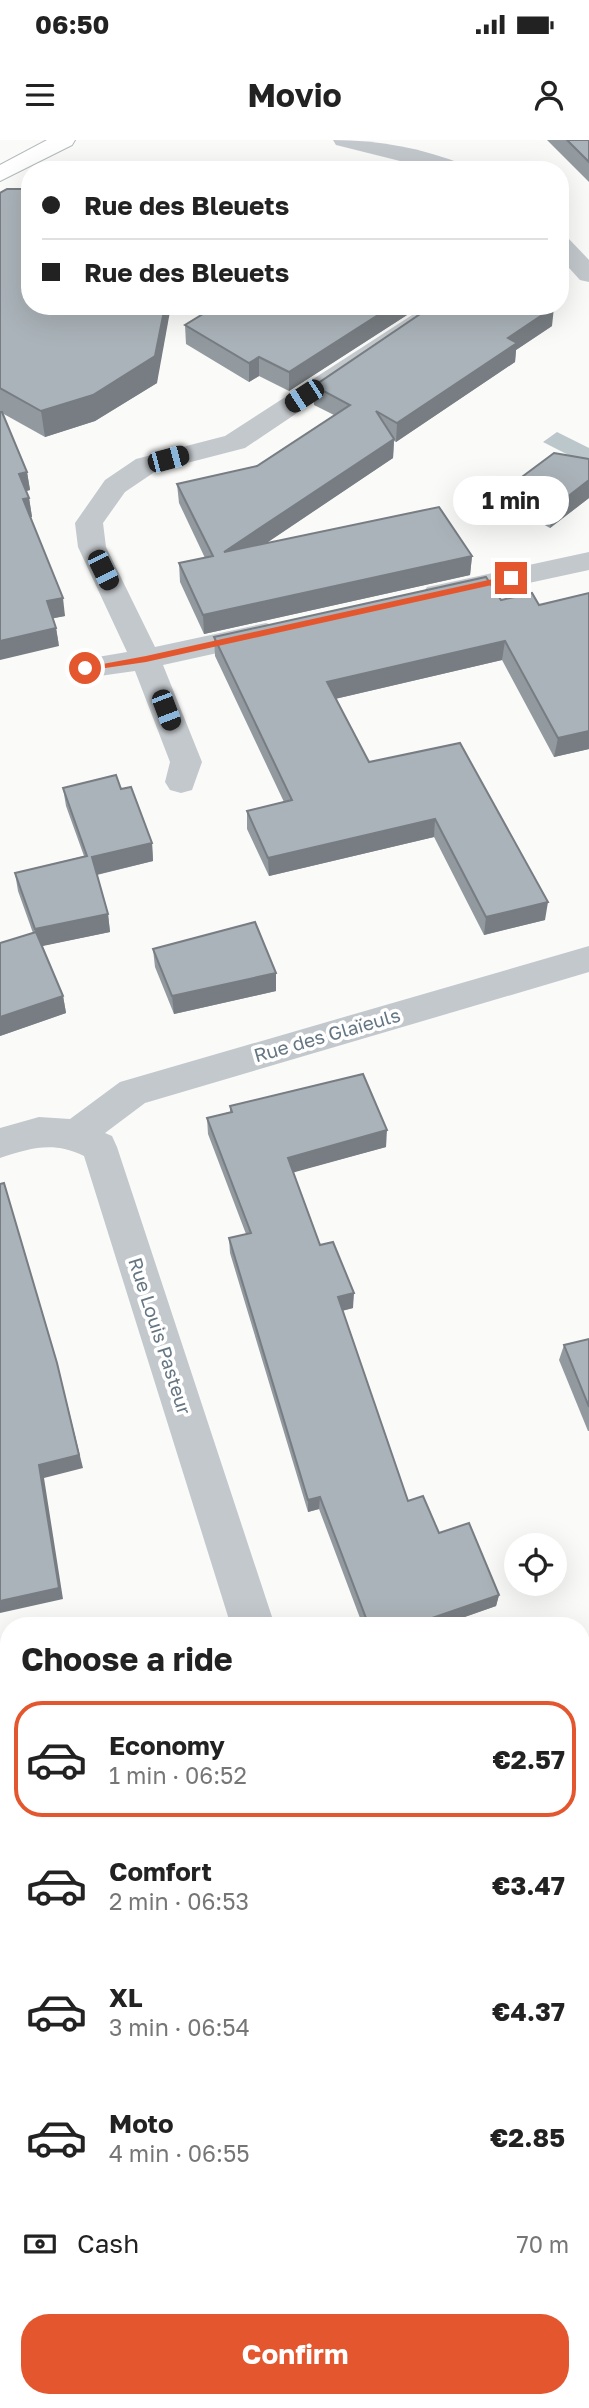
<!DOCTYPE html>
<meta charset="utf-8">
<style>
:root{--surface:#fff;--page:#f2f2f2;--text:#222;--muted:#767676;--line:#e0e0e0;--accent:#e4572e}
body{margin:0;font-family:"Golos Text",sans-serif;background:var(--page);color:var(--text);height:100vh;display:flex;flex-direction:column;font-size:26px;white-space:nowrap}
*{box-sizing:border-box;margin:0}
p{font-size:23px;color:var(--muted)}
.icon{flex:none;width:38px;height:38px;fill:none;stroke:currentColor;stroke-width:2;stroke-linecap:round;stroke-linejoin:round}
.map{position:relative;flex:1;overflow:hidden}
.details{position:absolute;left:0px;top:1477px;width:590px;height:791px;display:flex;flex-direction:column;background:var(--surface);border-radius:28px 28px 0 0;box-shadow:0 7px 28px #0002}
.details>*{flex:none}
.guide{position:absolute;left:21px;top:21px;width:548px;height:154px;border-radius:28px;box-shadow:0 7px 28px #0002;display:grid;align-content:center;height:154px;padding:0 21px;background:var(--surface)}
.buttons{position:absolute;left:504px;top:1393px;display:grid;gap:14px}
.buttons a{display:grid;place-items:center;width:63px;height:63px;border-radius:50%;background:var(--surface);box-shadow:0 7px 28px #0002;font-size:35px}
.end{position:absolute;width:32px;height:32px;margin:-16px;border:9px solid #e4572e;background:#fff;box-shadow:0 0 0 4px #fff}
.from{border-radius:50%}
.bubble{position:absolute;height:49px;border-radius:24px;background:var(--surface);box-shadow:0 7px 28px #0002;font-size:23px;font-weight:700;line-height:49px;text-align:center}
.car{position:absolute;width:21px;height:42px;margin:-21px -10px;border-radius:9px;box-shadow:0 0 5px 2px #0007;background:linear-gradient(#222 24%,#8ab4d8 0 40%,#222 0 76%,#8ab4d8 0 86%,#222 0)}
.guide b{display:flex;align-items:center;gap:24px;height:66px;font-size:26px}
.guide b+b{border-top:2px solid var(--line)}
.guide i{width:18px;height:18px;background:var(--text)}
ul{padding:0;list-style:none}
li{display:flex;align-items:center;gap:21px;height:116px;margin:0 14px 10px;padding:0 7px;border:4px solid transparent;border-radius:28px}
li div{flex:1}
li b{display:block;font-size:26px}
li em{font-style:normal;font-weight:700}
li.current{border-color:var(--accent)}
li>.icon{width:63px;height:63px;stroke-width:1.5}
h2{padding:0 21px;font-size:32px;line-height:84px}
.pay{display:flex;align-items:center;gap:18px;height:77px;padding:0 21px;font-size:26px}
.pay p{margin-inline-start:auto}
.action{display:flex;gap:14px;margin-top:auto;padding:14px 21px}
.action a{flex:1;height:80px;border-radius:28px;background:var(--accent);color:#fff;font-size:28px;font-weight:700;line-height:80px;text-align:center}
.status{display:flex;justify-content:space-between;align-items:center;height:49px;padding:0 35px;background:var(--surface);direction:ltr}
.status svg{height:19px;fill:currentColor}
header{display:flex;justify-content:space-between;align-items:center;height:91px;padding:0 21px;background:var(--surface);font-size:32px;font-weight:700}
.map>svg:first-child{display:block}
.water{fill:#bbc7cb}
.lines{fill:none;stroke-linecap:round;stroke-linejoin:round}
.primary-casing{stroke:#b5babe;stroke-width:2}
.minor{fill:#c3c8cc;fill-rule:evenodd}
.tertiary{fill:#c3c8cc;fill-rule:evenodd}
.primary{fill:#fff;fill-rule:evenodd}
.wall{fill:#929a9f}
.shaded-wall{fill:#777d82}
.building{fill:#aab3b9;stroke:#777d82;stroke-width:2}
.route{fill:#e4572e}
.labels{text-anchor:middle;stroke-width:7;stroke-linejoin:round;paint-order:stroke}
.street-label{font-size:19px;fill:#657683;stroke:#fff}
</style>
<div class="status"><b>06:50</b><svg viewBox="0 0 49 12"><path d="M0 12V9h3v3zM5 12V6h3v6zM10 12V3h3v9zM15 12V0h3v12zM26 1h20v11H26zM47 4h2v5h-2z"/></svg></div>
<header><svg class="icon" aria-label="menu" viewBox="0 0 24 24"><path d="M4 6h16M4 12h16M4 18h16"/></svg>Movio<svg class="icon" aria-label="person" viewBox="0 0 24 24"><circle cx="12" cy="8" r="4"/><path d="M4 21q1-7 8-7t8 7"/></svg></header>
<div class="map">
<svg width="589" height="2268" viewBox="0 0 589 2268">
<rect width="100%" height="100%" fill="#fafaf8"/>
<!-- water -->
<path class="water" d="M557 292 589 308V322L586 324 543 302Z"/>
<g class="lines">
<defs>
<path id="primary" d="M47 0H75L72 5 0 41V25Z"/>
</defs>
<!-- primary casing -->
<use href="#primary" class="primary-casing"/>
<!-- minor -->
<g class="minor">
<path d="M333 0C380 0 421 8 465 25L468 30H436L336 5Z"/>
<path d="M560 97 569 99 589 120V142L580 140 560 118Z"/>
<path d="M426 166H456L245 308 156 331 125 352 103 383 106 407 155 507 266 483 276 486 281 493 276 500 163 525 202 622 192 650 181 653 170 650 165 642 170 622 135 531 85 538 74 535 70 528 74 521 127 512 78 407 75 383 105 340 136 319 225 296Z"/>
<path d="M589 412V430L437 463 427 461 422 454 427 447 437 445Z"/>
<path d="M589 806V832L145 963 105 993 112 996 117 1007 275 1486H231L84 1016C53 1001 31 1008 0 1018V988L39 977 70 979 120 942Z"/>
</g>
<!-- tertiary -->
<g class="tertiary">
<path d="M589 1884V1934L581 1936V1886Z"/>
<path d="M9 2052V2104L0 2107V2055Z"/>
</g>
<!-- primary -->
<use href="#primary" class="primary"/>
</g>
<!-- wall -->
<g class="wall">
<path d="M547 0H589V42Z"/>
<path d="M0 53 157 243 95 281 45 297 2 273 27 332 30 350 26 351 29 358 32 377H30L65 476 53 478 56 488 59 506 0 272Z"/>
<path d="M216 166H421L289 251 259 236 249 242 186 204 185 185Z"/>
<path d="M552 186 516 210 515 222 396 302 394 301 393 318 266 403 472 416 470 435 204 494 180 442 179 423 205 418 179 363 177 344 257 326 334 275 314 265V246Z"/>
<path d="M589 319V358L550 388 509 365 511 345Z"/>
<path d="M589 453V609L554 617 502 520 335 559 369 622 460 603 545 780 484 795 434 697 269 736 247 689V671L284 662 215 516 214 497 501 460 539 465Z"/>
<path d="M63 648 121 649 152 703 153 721 97 735 108 774 110 792 41 806 63 856 66 873 0 896V803L33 793 18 751 15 733 84 716 66 666Z"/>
<path d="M153 809 276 851 174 874 155 827Z"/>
<path d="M230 966 386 1007 293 1032 320 1105 353 1168 342 1171 408 1361 499 1455 496 1466 439 1486H363L319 1369 308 1372 230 1113 229 1098 246 1094 208 994 207 978 230 972Z"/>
<path d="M589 1199V1291H588L559 1220 564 1205Z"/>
<path d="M9 1837V1937L0 1938V1839Z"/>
<path d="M581 2026 589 2042V2199L581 2183Z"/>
</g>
<!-- shaded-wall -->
<g class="shaded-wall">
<path d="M165 166H171L157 243 95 281 45 297 41 271Z"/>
<path d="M392 166H421L289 251V232Z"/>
<path d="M554 167 552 186 516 210 515 222 396 302 397 283 508 198Z"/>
<path d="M259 217V236L249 242V223Z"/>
<path d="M394 299 393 318 225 431 224 412Z"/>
<path d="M27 332 30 350 22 352 19 334Z"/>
<path d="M589 340V358L550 388 553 368Z"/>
<path d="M29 358 32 377 26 378 23 359Z"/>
<path d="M472 416 470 435 204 494 203 475Z"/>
<path d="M63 458 65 476 50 479 47 461Z"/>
<path d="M56 488 59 506 0 520V501Z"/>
<path d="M505 501 502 520 326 561 327 542Z"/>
<path d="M589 591V609L554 617 558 598Z"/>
<path d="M435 679 434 697 269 736 268 718Z"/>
<path d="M152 703 153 721 95 735 92 717Z"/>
<path d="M548 762 545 780 484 795 486 777Z"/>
<path d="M108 774 110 792 38 807 35 789Z"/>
<path d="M276 833V851L174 874 172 856Z"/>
<path d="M63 856 66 873 0 896V877Z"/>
<path d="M387 990 386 1007 288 1034V1018Z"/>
<path d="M354 1153 353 1168 337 1172 338 1157Z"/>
<path d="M57 1223 83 1328 44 1338 63 1459 0 1473V1461Z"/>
<path d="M320 1357 319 1369 308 1372V1360Z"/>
<path d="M499 1455 496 1466 439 1486H409Z"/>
<path d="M589 1707V1713L581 1716V1710Z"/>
</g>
<!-- building -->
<g class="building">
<path d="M567 0H589V22Z"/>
<path d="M7 49H30V166H165L155 216 93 255 41 271 0 248V53Z"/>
<path d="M216 166H392L289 232 259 217 249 223 185 185Z"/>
<path d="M432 166H552L554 167 508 198 517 203 397 283 376 271 394 299 224 412 439 367 472 416 203 475 179 423 213 416 177 344 257 326 350 265 314 246Z"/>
<path d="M0 272H2L27 332 19 334 29 358 23 359 63 458 47 461 56 488 0 501Z"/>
<path d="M554 313 589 319V340L553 368 511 345Z"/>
<path d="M486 437 501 460 532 453 539 465 589 453V591L558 598 505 501 327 542 369 622 460 603 548 762 486 777 435 679 268 718 247 671 292 660 214 497Z"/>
<path d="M116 635 121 649 131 647 152 703 92 717 108 774 35 789 15 733 87 716 63 648Z"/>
<path d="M255 782 276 833 172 856 153 809Z"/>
<path d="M36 792 63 856 0 877V803Z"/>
<path d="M363 934 387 990 288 1018 320 1105 333 1102 354 1153 338 1157 408 1361 423 1356 439 1393 469 1383 499 1455 409 1486H369L320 1357 308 1360 229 1098 251 1093 207 978 232 972 230 966Z"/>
<path d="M4 1043 57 1223 79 1315 39 1325 59 1448 0 1461V1044Z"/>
<path d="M589 1199V1267L564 1205Z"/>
<path d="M589 1646V1707L581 1710V1649Z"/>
<path d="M9 1837V1931L0 1933V1839Z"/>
<path d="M581 2026 589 2042V2189L581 2172Z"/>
<path d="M186 2259H328L312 2268H175L187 2262Z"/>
<path d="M348 2259H424L428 2268H352Z"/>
</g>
<!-- route -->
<path class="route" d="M511 435 514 440 146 522 85 531 81 528 146 516Z"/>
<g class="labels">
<!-- street labels -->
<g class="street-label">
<text transform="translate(327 895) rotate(-16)" y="7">Rue des Glaïeuls</text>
<text transform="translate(160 1196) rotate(72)" y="7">Rue Louis Pasteur</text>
</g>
</g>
</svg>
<div class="buttons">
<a><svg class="icon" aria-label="locate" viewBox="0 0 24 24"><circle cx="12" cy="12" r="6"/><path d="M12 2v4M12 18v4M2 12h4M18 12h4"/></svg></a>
</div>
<i class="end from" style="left:85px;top:528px"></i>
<i class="end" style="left:511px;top:438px"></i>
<div class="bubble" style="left:453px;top:336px;width:116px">1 min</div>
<i class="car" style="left:304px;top:256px;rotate:237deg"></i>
<i class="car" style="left:168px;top:319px;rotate:75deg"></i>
<i class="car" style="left:103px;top:430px;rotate:154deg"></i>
<i class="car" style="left:166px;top:570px;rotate:159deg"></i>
<div class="guide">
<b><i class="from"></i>Rue des Bleuets</b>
<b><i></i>Rue des Bleuets</b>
</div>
<section class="details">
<h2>Choose a ride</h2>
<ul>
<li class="current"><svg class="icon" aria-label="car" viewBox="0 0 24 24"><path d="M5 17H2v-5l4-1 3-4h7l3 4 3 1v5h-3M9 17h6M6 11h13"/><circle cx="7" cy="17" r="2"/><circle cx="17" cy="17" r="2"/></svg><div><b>Economy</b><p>1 min · 06:52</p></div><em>€2.57</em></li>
<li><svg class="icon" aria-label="car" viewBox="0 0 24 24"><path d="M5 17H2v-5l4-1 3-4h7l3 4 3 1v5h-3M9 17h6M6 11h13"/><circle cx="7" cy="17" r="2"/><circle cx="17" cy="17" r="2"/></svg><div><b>Comfort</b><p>2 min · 06:53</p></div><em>€3.47</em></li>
<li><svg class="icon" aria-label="car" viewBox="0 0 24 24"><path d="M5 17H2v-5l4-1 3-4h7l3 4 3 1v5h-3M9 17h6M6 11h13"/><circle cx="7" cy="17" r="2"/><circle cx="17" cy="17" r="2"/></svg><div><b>XL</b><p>3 min · 06:54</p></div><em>€4.37</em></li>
<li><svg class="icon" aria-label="car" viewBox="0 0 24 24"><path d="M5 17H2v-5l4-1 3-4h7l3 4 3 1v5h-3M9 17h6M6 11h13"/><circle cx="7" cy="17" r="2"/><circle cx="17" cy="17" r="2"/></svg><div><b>Moto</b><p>4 min · 06:55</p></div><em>€2.85</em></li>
</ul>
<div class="pay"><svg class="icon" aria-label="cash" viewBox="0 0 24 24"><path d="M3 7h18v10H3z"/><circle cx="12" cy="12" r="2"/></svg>Cash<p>70 m</p></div>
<div class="action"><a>Confirm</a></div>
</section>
</div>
